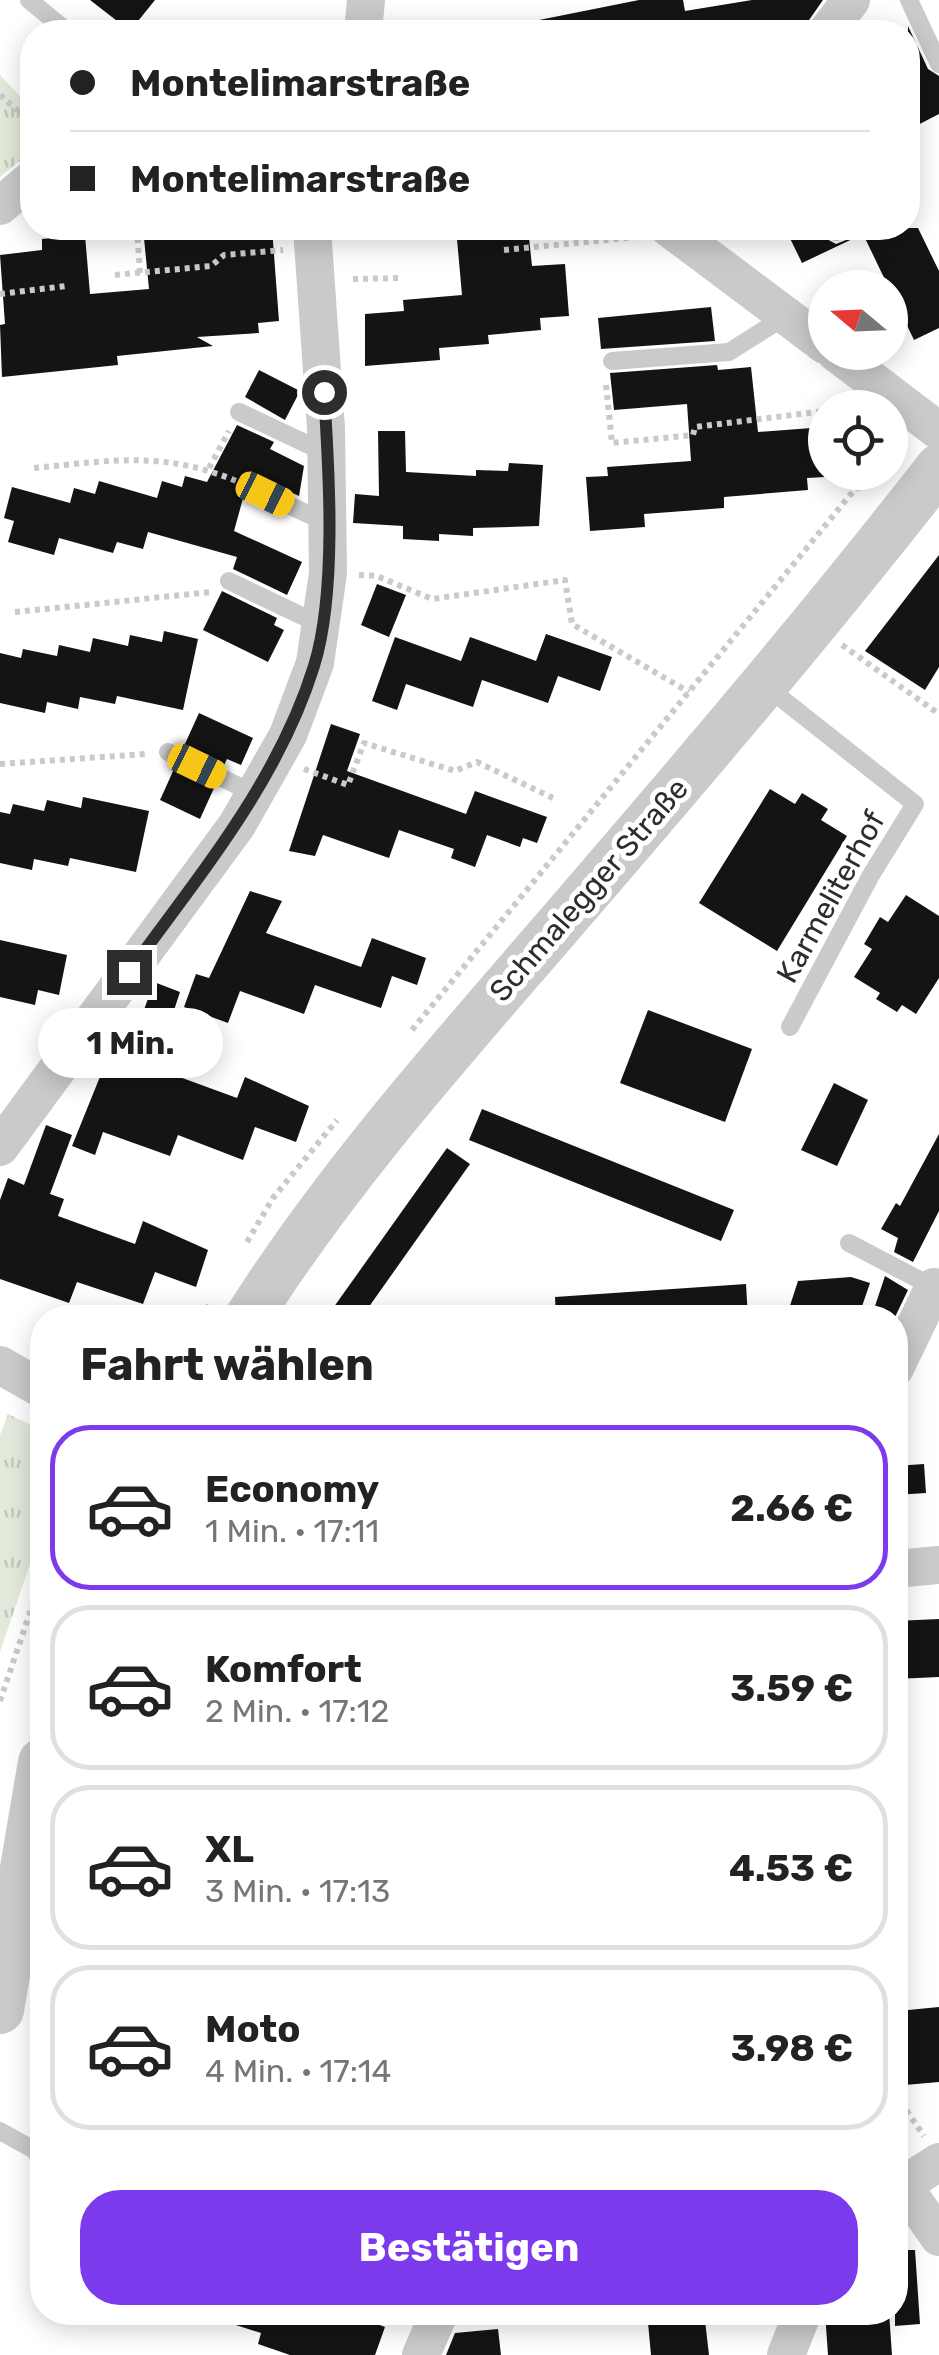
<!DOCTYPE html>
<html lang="de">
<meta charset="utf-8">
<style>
:root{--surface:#fff;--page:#f6f6f6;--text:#222;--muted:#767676;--line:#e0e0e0;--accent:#7c3aed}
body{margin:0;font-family:Rubik,sans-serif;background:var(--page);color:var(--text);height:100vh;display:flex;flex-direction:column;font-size:38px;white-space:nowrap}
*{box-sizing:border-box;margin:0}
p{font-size:32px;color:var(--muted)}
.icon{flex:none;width:55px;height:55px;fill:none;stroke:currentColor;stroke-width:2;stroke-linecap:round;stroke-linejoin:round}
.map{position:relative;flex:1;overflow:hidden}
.sheet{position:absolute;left:30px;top:1305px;width:878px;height:1020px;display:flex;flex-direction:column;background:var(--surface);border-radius:40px;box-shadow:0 5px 25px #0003}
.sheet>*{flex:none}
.top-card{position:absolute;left:20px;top:20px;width:900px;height:220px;border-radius:40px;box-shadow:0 5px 25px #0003;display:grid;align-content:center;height:220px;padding:0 50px;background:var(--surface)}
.needle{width:65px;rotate:289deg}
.tools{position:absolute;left:808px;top:270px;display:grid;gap:20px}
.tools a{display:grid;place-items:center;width:100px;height:100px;border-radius:50%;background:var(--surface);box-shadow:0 5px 25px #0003;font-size:50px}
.end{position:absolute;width:45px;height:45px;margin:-22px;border:12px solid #2d2d2d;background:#fff;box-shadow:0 0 0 5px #fff}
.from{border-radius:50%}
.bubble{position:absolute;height:70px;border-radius:35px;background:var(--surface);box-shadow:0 5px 25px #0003;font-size:32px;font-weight:700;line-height:70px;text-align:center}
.car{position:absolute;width:30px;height:60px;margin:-30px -15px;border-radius:12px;box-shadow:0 0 8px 2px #0007;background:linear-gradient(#f5c518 24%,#345 0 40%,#f5c518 0 76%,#345 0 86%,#f5c518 0)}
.top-card b{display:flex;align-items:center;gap:35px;height:95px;font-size:38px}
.top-card b+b{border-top:2px solid var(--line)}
.top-card i{width:25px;height:25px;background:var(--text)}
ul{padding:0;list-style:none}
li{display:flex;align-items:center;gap:30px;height:165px;margin:0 20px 15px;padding:0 30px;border:5px solid var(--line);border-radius:40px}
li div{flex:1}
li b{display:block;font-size:38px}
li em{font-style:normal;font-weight:700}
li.selected{border-color:var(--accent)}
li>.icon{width:90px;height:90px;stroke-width:1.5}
h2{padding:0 50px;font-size:45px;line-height:120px}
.cta{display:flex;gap:20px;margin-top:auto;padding:20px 50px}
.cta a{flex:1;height:115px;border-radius:40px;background:var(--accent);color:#fff;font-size:40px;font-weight:700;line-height:115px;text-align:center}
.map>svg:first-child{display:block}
.grass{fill:url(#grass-tufts)}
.building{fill:#141414}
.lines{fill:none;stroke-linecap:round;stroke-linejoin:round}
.path{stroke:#cacaca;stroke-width:6;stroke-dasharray:5 5;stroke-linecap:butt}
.service{stroke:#cacaca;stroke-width:18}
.minor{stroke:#cacaca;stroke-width:38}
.tertiary{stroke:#cacaca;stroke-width:48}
.route{stroke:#2d2d2d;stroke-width:12}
.labels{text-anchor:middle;stroke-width:10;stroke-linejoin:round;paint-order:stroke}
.street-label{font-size:30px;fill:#2d2d2d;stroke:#fff}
</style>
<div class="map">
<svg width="939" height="2355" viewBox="0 0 939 2355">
<defs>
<pattern id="grass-tufts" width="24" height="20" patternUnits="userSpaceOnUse" patternTransform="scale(2.5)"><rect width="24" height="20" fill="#e3eadb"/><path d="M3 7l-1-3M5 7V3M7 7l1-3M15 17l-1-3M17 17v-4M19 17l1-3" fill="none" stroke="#c3c9bc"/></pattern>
</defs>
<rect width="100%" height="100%" fill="#fff"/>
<!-- grass -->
<g class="grass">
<path d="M0 75 32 109V151L0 177Z"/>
<path d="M8 1414 42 1430V1529L0 1652V1435Z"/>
</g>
<!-- building -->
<g class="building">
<path d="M90 0H155L130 31Z"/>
<path d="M639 0H683L685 11 752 0H823L807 23 745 32H541L539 20Z"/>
<path d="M908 26 928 69 939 76V114L908 130Z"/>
<path d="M143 228H272L279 321 258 323 259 333 197 337 213 346 117 356 118 365 2 377 0 325 5 324 0 255 42 250V239L85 235 90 294 149 289Z"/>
<path d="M456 228H528L532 266 565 264 569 316 540 318 541 330 488 335 489 344 439 348 440 360 365 366V314L404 311 403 300 462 295Z"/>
<path d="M785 228H822L825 238 836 244 846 240 848 228H918L939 271V328L914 340 863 234 802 263Z"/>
<path d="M711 307 715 341 601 349 598 318Z"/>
<path d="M717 365 718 370 751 367 758 432 825 427V477L807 478 808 490 724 497V508L644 514 645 527 590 531 586 477 608 476 607 467 691 461 687 404 614 410 610 373Z"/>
<path d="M259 370 300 391 285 420 245 397Z"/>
<path d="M237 425 274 442 270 449 304 466 299 496 250 473 234 531 302 562 287 595 233 569 237 557 148 532 143 549 117 542 113 553 59 538 54 555 8 542 14 521 4 518 12 487 70 503 74 488 95 494 99 481 157 498 162 481 182 487 185 476 207 482Z"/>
<path d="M378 431H405L406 472 476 476V470L508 471 509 463 543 465 539 526 473 528V536L439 534V541L403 539V526L353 523 355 494 379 496Z"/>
<path d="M939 555V667L925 690 865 651Z"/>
<path d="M377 584 406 595 389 637 361 625Z"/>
<path d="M222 591 277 618 274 625 284 630 268 662 203 630Z"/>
<path d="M164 631 198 639 183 710 117 696 115 704 80 697 78 709 47 702 45 713 0 703V653L21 658 23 649 57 656 59 645 90 652 93 638 128 646 130 635 162 642Z"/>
<path d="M546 634 612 657 600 691 558 676 548 703 482 680 473 707 406 684 397 710 372 701 395 637 461 661 470 637 536 661Z"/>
<path d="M199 713 253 738 241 765 227 759 224 765 184 746Z"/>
<path d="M331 724 360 734 347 771 466 814 475 791 547 817 537 843 523 838 520 847 487 835 475 867 451 858 454 849 399 830 389 858 323 835 315 856 289 851Z"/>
<path d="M174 769 214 788 200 819 160 800Z"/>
<path d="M770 789 795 804 802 793 828 809 821 820 847 836 777 951 699 903Z"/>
<path d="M83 797 149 811 136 872 70 858 68 866 34 859 32 870 0 863V812L10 814 13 804 44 811 47 800 81 808Z"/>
<path d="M250 891 282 901 266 933 361 967 372 938 426 958 417 985 392 976 381 1008 315 985 304 1014 240 991 228 1023 184 1007 196 974 209 978Z"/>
<path d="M906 895 939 916V978L916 1014 902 1005 897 1012 876 999 880 993 854 977 872 949 864 944 880 917 888 922Z"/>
<path d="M0 940 67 955 59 995 38 990 35 1005 0 997Z"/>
<path d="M154 982 180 992 155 1068 237 1098 245 1077 309 1106 296 1142 255 1127 243 1160 178 1135 170 1156 103 1132 95 1155 72 1146 116 1037 132 1043Z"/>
<path d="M648 1010 752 1049 725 1122 620 1083Z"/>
<path d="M834 1083 868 1100 837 1166 801 1150Z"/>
<path d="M482 1109 734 1210 721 1241 469 1140Z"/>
<path d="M46 1125 72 1135 50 1194 64 1199 58 1216 135 1244 143 1221 208 1250 196 1287 155 1272 143 1304 77 1282 69 1303 0 1279V1200L8 1178 24 1185Z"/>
<path d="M939 1134V1211L913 1262 894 1252 898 1238 881 1229 896 1203 900 1206Z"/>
<path d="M447 1148 470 1164 361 1318H326Z"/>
<path d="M885 1276 908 1290 895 1317 874 1309Z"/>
<path d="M851 1277 870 1283 858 1318H786L798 1281Z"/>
<path d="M746 1284 748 1318H556L555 1297Z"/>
<path d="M924 1464 926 1493 895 1495V1466Z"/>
<path d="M939 1619V1677L895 1679V1621Z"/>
<path d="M939 2007V2082L905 2085 898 2011Z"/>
<path d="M895 2250H915L920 2324 895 2326Z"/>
<path d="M215 2312H344L385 2327 375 2355H290L258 2344 261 2333 214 2318Z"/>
<path d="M647 2312H704L709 2355H651Z"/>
<path d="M825 2312H889L892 2355H828Z"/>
<path d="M498 2329 501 2355H446L455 2333Z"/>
</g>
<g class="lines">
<!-- path -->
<g class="path">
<path d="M0 95 32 123"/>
<path d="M137 228 140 273"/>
<path d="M504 250 637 237"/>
<path d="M115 275 211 266 224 255 283 250"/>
<path d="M353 279 403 278"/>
<path d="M0 294 66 286"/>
<path d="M606 385 612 443 693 435 695 427 825 411"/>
<path d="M34 468C118 460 166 450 246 485"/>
<path d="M209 468 229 431"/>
<path d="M359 575 377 576 432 599 565 580 572 624 689 692"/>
<path d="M15 612 212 592"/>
<path d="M842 645 939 714"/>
<path d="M0 764 146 754"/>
<path d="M304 769 348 785 364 743 455 771 477 762 553 798"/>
<path d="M412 1030 855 489 877 481"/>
<path d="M247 1242 273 1198 337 1120"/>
<path d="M202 1318 209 1305"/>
<path d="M0 1701 42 1577"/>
<path d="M895 2094 924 2136"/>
</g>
<!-- service -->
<g class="service">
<path d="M29 0 68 32"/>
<path d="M909 0 939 64"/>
<path d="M834 228 836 232"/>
<path d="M612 361 729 352 786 316"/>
<path d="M239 412 326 453"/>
<path d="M265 494 327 523"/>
<path d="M229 581 321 625"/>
<path d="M767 687 915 804 871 875 790 1027"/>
<path d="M168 752 255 794"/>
<path d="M849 1243 937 1289"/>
<path d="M0 2131 36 2151 42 2166"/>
</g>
<!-- minor -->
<g class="minor">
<path d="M363 32 366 0"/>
<path d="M827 32 851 0"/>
<path d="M0 206 32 179"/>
<path d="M669 228 825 345"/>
<path d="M835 352 939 431"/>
<path d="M0 1147 237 825 288 735 315 663 328 573 326 428 312 228"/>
<path d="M0 1365 42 1389"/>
<path d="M895 1368 934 1287"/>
<path d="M895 1569 939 1565"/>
<path d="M895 2174 939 2237"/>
<path d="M895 2190 939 2162"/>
<path d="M421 2355 437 2318"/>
<path d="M786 2355 803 2312"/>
</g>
<!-- tertiary -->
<g class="tertiary">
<path d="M248 1318C336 1179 445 1057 552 933 684 780 815 627 939 468"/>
<path d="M0 2010 42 1762"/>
</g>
</g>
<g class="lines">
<!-- route -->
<path class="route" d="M129 972C199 875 278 782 314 666 337 592 329 470 324 392"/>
</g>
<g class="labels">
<!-- street labels -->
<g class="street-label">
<text transform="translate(589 890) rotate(-49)" y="10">Schmalegger Straße</text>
<text transform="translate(831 897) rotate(-61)" y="10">Karmeliterhof</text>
</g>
</g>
</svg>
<div class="tools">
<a><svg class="needle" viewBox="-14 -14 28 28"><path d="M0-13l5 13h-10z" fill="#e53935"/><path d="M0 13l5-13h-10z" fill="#767676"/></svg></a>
<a><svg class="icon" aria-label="locate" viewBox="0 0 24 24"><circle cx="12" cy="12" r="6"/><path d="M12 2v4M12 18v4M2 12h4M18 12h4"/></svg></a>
</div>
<i class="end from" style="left:324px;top:392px"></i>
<i class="end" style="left:129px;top:972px"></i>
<div class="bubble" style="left:38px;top:1008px;width:185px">1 Min.</div>
<i class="car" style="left:265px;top:494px;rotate:116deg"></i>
<i class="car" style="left:197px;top:766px;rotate:116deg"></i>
<div class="top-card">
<b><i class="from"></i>Montelimarstraße</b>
<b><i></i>Montelimarstraße</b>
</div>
<section class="sheet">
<h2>Fahrt wählen</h2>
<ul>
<li class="selected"><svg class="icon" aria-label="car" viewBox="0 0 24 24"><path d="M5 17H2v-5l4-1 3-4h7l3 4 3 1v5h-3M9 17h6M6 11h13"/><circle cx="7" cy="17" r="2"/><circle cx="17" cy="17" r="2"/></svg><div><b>Economy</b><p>1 Min. · 17:11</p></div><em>2.66 €</em></li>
<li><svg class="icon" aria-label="car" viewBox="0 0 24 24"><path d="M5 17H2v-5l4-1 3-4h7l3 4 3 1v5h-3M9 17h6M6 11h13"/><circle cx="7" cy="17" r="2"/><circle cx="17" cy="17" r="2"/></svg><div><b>Komfort</b><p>2 Min. · 17:12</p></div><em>3.59 €</em></li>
<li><svg class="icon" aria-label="car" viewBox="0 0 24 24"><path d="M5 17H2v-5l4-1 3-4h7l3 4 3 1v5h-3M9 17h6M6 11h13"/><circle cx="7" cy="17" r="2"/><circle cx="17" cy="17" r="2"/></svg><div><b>XL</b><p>3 Min. · 17:13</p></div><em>4.53 €</em></li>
<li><svg class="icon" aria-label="car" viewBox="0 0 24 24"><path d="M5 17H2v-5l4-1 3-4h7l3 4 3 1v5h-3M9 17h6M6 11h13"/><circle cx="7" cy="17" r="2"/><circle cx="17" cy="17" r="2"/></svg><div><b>Moto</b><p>4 Min. · 17:14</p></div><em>3.98 €</em></li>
</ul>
<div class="cta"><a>Bestätigen</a></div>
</section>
</div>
